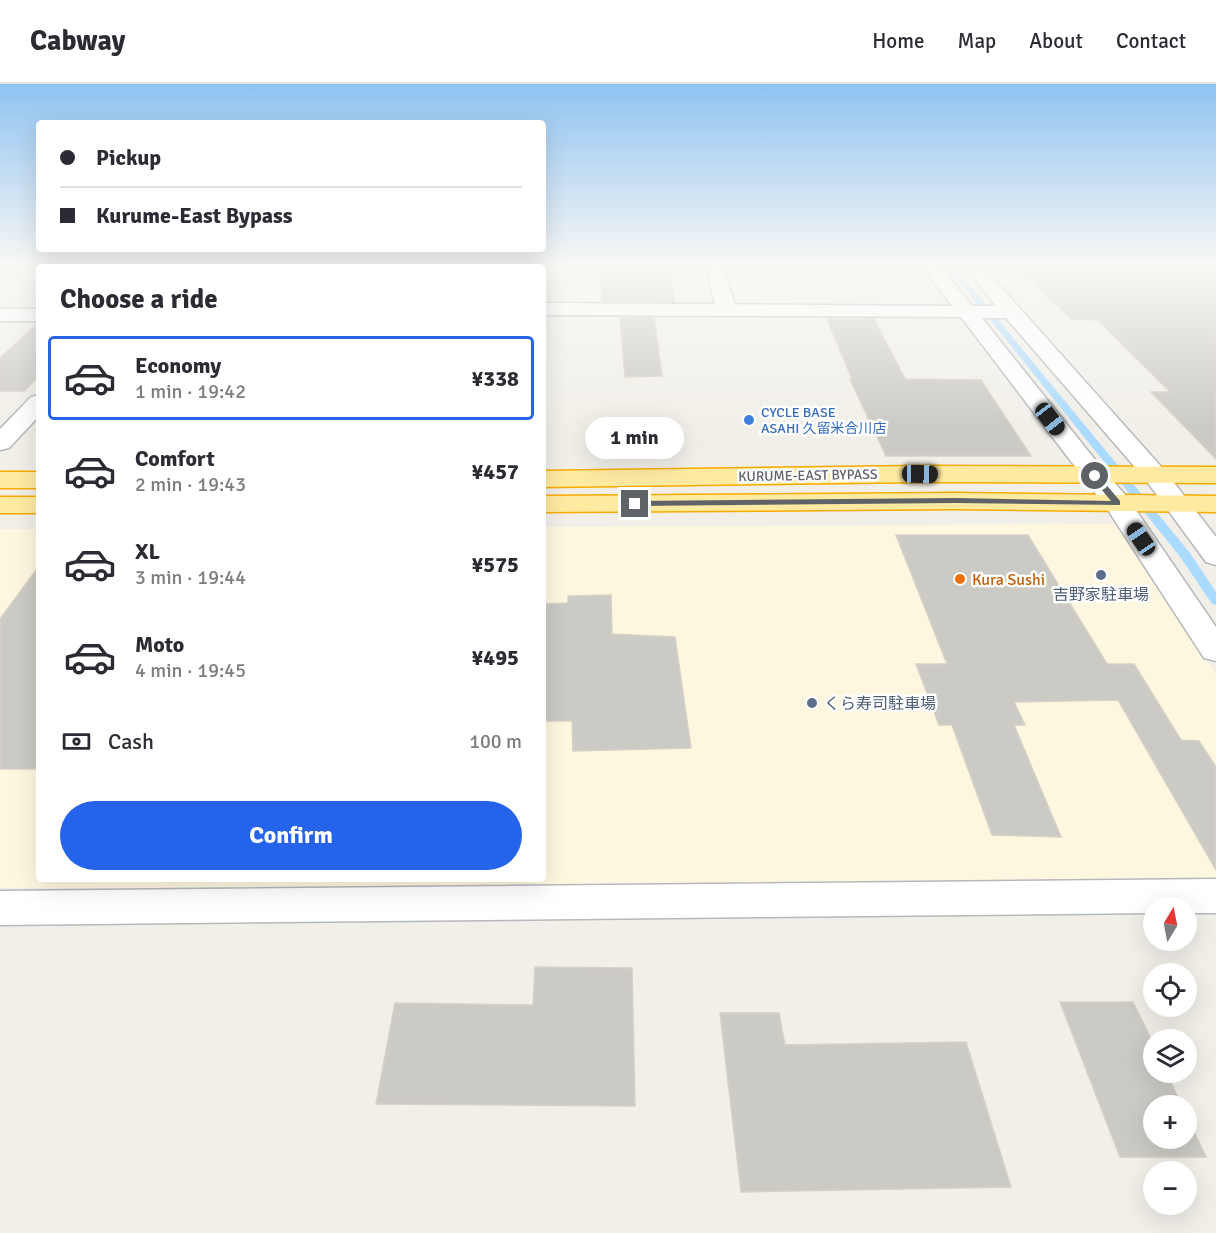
<!DOCTYPE html>
<meta charset="utf-8">
<style>
:root{--surface:#fff;--page:#f7f7f7;--text:#2b2b33;--muted:#7c7c81;--line:#e1e1e2;--accent:#2563eb}
body{margin:0;font-family:Signika,"Noto Sans JP",sans-serif;background:var(--page);color:var(--text);height:100vh;display:flex;flex-direction:column;font-size:22px;white-space:nowrap}
*{box-sizing:border-box;margin:0}
p{font-size:20px;color:var(--muted)}
.icon{flex:none;width:33px;height:33px;fill:none;stroke:currentColor;stroke-width:2;stroke-linecap:round;stroke-linejoin:round}
.map{position:relative;flex:1;overflow:hidden}
.sheet{position:absolute;left:36px;top:180px;width:510px;height:618px;display:flex;flex-direction:column;background:var(--surface);border-radius:6px;box-shadow:0 6px 24px #0002}
.sheet>*{flex:none}
.guide{position:absolute;left:36px;top:36px;width:510px;height:132px;border-radius:6px;box-shadow:0 6px 24px #0002;display:grid;align-content:center;height:132px;padding:0 24px;background:var(--surface)}
.needle{width:39px;rotate:10deg}
.controls{position:absolute;left:1143px;top:813px;display:grid;gap:12px}
.controls a{display:grid;place-items:center;width:54px;height:54px;border-radius:50%;background:var(--surface);box-shadow:0 6px 24px #0002;font-size:30px}
.end{position:absolute;width:27px;height:27px;margin:-14px;border:8px solid #5f6368;background:#fff;box-shadow:0 0 0 3px #fff}
.from{border-radius:50%}
.bubble{position:absolute;height:42px;border-radius:21px;background:var(--surface);box-shadow:0 6px 24px #0002;font-size:20px;font-weight:800;line-height:42px;text-align:center}
.car{position:absolute;width:18px;height:36px;margin:-18px -9px;border-radius:8px;box-shadow:0 0 4px 2px #0007;background:linear-gradient(#222 24%,#8ab4d8 0 40%,#222 0 76%,#8ab4d8 0 86%,#222 0)}
.guide b{display:flex;align-items:center;gap:21px;height:57px;font-size:22px}
.guide b+b{border-top:2px solid var(--line)}
.guide i{width:15px;height:15px;background:var(--text)}
ul{padding:0;list-style:none}
li{display:flex;align-items:center;gap:18px;height:84px;margin:0 12px 9px;padding:0 12px;border:3px solid transparent;border-radius:6px}
li div{flex:1}
li b{display:block;font-size:22px}
li em{font-style:normal;font-weight:800}
li.active{border-color:var(--accent)}
li>.icon{width:54px;height:54px;stroke-width:1.5}
h2{padding:0 24px;font-size:27px;line-height:72px}
.pay{display:flex;align-items:center;gap:15px;height:66px;padding:0 24px;font-size:22px}
.pay p{margin-inline-start:auto}
.primary-button{display:flex;gap:12px;margin-top:auto;padding:12px 24px}
.primary-button a{flex:1;height:69px;border-radius:36px;background:var(--accent);color:#fff;font-size:24px;font-weight:800;line-height:69px;text-align:center}
header{display:flex;align-items:center;gap:36px;box-sizing:border-box;height:84px;padding:0 30px;background:var(--surface);border-bottom:2px solid var(--line)}
header strong{font-size:28px}
nav{display:flex;gap:33px;margin-inline-start:auto;font-size:21px}
.map>svg:first-child{display:block}
.commercial{fill:#fef7e0}
.lines{fill:none;stroke-linecap:round;stroke-linejoin:round}
.stream{fill:#aadaff;fill-rule:evenodd}
.building{fill:#cccac5;stroke:#d6d1c6;stroke-width:1.5}
.minor-casing{stroke:#b5b8bc;stroke-width:3}
.tertiary-casing{stroke:#b5b8bc;stroke-width:3}
.trunk-casing{stroke:#f9ab00;stroke-width:3}
.minor{fill:#fff;fill-rule:evenodd}
.tertiary{fill:#fff;fill-rule:evenodd}
.trunk{fill:#feeaa1;fill-rule:evenodd}
.route{fill:#5f6368}
.shop-dot{fill:#3f7fe0;stroke:#fff;stroke-width:2}
.service-dot{fill:#5c6f8a;stroke:#fff;stroke-width:2}
.food-dot{fill:#e8710a;stroke:#fff;stroke-width:2}
.labels{text-anchor:middle;stroke-width:5;stroke-linejoin:round;paint-order:stroke}
.far-shop-label{font-size:14px;fill:#366cbe;stroke:#fff;text-anchor:start}
.far-street-label{font-size:14px;fill:#5f6368;stroke:#fff}
.food-label{font-size:16px;fill:#c56008;stroke:#fff;text-anchor:start}
.service-label{font-size:16px;fill:#4e5e75;stroke:#fff}
</style>
<header>
<strong>Cabway</strong>
<nav><a>Home</a><a>Map</a><a>About</a><a>Contact</a></nav>
</header>
<div class="map">
<svg width="1216" height="1149" viewBox="0 0 1216 1149">
<rect width="100%" height="100%" fill="#f1efe8"/>
<!-- commercial -->
<path class="commercial" d="M1119 440 1216 590V802L0 804V445H39V795H543V443Z"/>
<g class="lines">
<!-- stream -->
<path class="stream" d="M947 182H954L1190 469 1216 508V521L1212 520 1181 474Z"/>
</g>
<!-- building -->
<g class="building">
<path d="M601 182H668L675 218 602 217Z"/>
<path d="M1016 182H1216V375L1151 308H1170L1098 236 1071 235Z"/>
<path d="M620 234H654L662 292 625 293Z"/>
<path d="M827 235H874L905 295 981 296 1031 372H886L850 295H852Z"/>
<path d="M38 239 39 292 24 307H0V274Z"/>
<path d="M896 451H1028L1107 580H1134L1181 656 1199 657 1216 683V786L1118 616 1014 618 1025 641H1014L1061 753 992 751 952 641H939L916 580H947Z"/>
<path d="M39 482V685H0V535Z"/>
<path d="M611 511 612 550 675 553 691 664 573 667 572 637H543V520L568 519V512Z"/>
<path d="M535 883 632 884 635 1022 376 1020 395 919 533 921Z"/>
<path d="M1060 918H1133L1154 961V988H1166L1182 1022H1154V1054H1186V1031L1206 1073H1120Z"/>
<path d="M720 929H779L785 961 966 958 1011 1103 741 1108Z"/>
</g>
<g class="lines">
<defs>
<g id="minor">
<path d="M474 182H490L491 183H473Z"/>
<path d="M706 182H723L736 225 733 229H719L716 225Z"/>
<path d="M1095 384 1104 387 1127 413 1216 543V577L1204 574 1106 423 1082 392 1086 387Z"/>
<path d="M1156 384 1165 387 1216 453V481L1206 478 1143 392 1147 387Z"/>
<path d="M1216 795V829H1186V824H1154V829L0 841V807Z"/>
</g>
<g id="tertiary">
<path d="M922 182H940L972 222H996L964 182H982L1165 387 1169 392 1165 397 1156 400 1147 397 1006 234H982L1104 387 1108 392 1104 397 1095 400 1086 397 961 233 543 231V219L952 222Z"/>
<rect x="0" y="225" width="39" height="12"/>
<path d="M39 311V332L9 364 0 366V345L31 313Z"/>
</g>
<g id="trunk">
<path d="M920 382 1216 383V399L920 398 543 403V387Z"/>
<rect x="0" y="388" width="39" height="16"/>
<path d="M955 409 1216 412V428L955 425 543 428V412Z"/>
<rect x="0" y="413" width="39" height="16"/>
</g>
</defs>
<!-- minor casing -->
<use href="#minor" class="minor-casing"/>
<!-- tertiary casing -->
<use href="#tertiary" class="tertiary-casing"/>
<!-- trunk casing -->
<use href="#trunk" class="trunk-casing"/>
<!-- minor -->
<use href="#minor" class="minor"/>
<!-- tertiary -->
<use href="#tertiary" class="tertiary"/>
<!-- trunk -->
<use href="#trunk" class="trunk"/>
</g>
<!-- sky -->
<linearGradient id="sky" x2="0" y2="1"><stop stop-color="#8fc3f1"/><stop offset="0.53" stop-color="#f9f8f5"/><stop offset="1" stop-color="#f9f8f5" stop-opacity="0"/></linearGradient>
<rect width="1216" height="342" fill="url(#sky)"/>
<!-- route -->
<path class="route" d="M1092 391H1098L1120 417V421L955 419 635 422 631 420 635 417 955 414 1111 417 1092 394Z"/>
<!-- markers -->
<circle class="shop-dot" cx="749" cy="336" r="6"/>
<g class="service-dot">
<circle cx="1101" cy="491" r="6"/>
<circle cx="812" cy="619" r="6"/>
</g>
<circle class="food-dot" cx="960" cy="495" r="6"/>
<g class="labels">
<!-- far-shop labels -->
<g class="far-shop-label">
<text x="761" y="333">CYCLE BASE<tspan x="761" dy="16">ASAHI 久留米合川店</tspan></text>
</g>
<!-- far-street labels -->
<g class="far-street-label">
<text transform="translate(808 391) rotate(-1)" y="5">KURUME-EAST BYPASS</text>
</g>
<!-- food labels -->
<g class="food-label">
<text x="972" y="501">Kura Sushi</text>
</g>
<!-- service labels -->
<g class="service-label">
<text x="1101" y="516">吉野家駐車場</text>
<text x="824" y="625" text-anchor="start">くら寿司駐車場</text>
</g>
</g>
</svg>
<div class="controls">
<a><svg class="needle" viewBox="-14 -14 28 28"><path d="M0-13l5 13h-10z" fill="#e53935"/><path d="M0 13l5-13h-10z" fill="#7c7c81"/></svg></a>
<a><svg class="icon" aria-label="locate" viewBox="0 0 24 24"><circle cx="12" cy="12" r="6"/><path d="M12 2v4M12 18v4M2 12h4M18 12h4"/></svg></a>
<a><svg class="icon" aria-label="layers" viewBox="0 0 24 24"><path d="M12 4l9 5-9 5-9-5zM3 14l9 5 9-5"/></svg></a>
<a>+</a>
<a>−</a>
</div>
<i class="end from" style="left:1095px;top:392px"></i>
<i class="end" style="left:635px;top:420px"></i>
<div class="bubble" style="left:585px;top:333px;width:99px">1 min</div>
<i class="car" style="left:1050px;top:335px;rotate:142deg"></i>
<i class="car" style="left:920px;top:390px;rotate:91deg"></i>
<i class="car" style="left:1141px;top:455px;rotate:326deg"></i>
<div class="guide">
<b><i class="from"></i>Pickup</b>
<b><i></i>Kurume-East Bypass</b>
</div>
<section class="sheet">
<h2>Choose a ride</h2>
<ul>
<li class="active"><svg class="icon" aria-label="car" viewBox="0 0 24 24"><path d="M5 17H2v-5l4-1 3-4h7l3 4 3 1v5h-3M9 17h6M6 11h13"/><circle cx="7" cy="17" r="2"/><circle cx="17" cy="17" r="2"/></svg><div><b>Economy</b><p>1 min · 19:42</p></div><em>¥338</em></li>
<li><svg class="icon" aria-label="car" viewBox="0 0 24 24"><path d="M5 17H2v-5l4-1 3-4h7l3 4 3 1v5h-3M9 17h6M6 11h13"/><circle cx="7" cy="17" r="2"/><circle cx="17" cy="17" r="2"/></svg><div><b>Comfort</b><p>2 min · 19:43</p></div><em>¥457</em></li>
<li><svg class="icon" aria-label="car" viewBox="0 0 24 24"><path d="M5 17H2v-5l4-1 3-4h7l3 4 3 1v5h-3M9 17h6M6 11h13"/><circle cx="7" cy="17" r="2"/><circle cx="17" cy="17" r="2"/></svg><div><b>XL</b><p>3 min · 19:44</p></div><em>¥575</em></li>
<li><svg class="icon" aria-label="car" viewBox="0 0 24 24"><path d="M5 17H2v-5l4-1 3-4h7l3 4 3 1v5h-3M9 17h6M6 11h13"/><circle cx="7" cy="17" r="2"/><circle cx="17" cy="17" r="2"/></svg><div><b>Moto</b><p>4 min · 19:45</p></div><em>¥495</em></li>
</ul>
<div class="pay"><svg class="icon" aria-label="cash" viewBox="0 0 24 24"><path d="M3 7h18v10H3z"/><circle cx="12" cy="12" r="2"/></svg>Cash<p>100 m</p></div>
<div class="primary-button"><a>Confirm</a></div>
</section>
</div>
